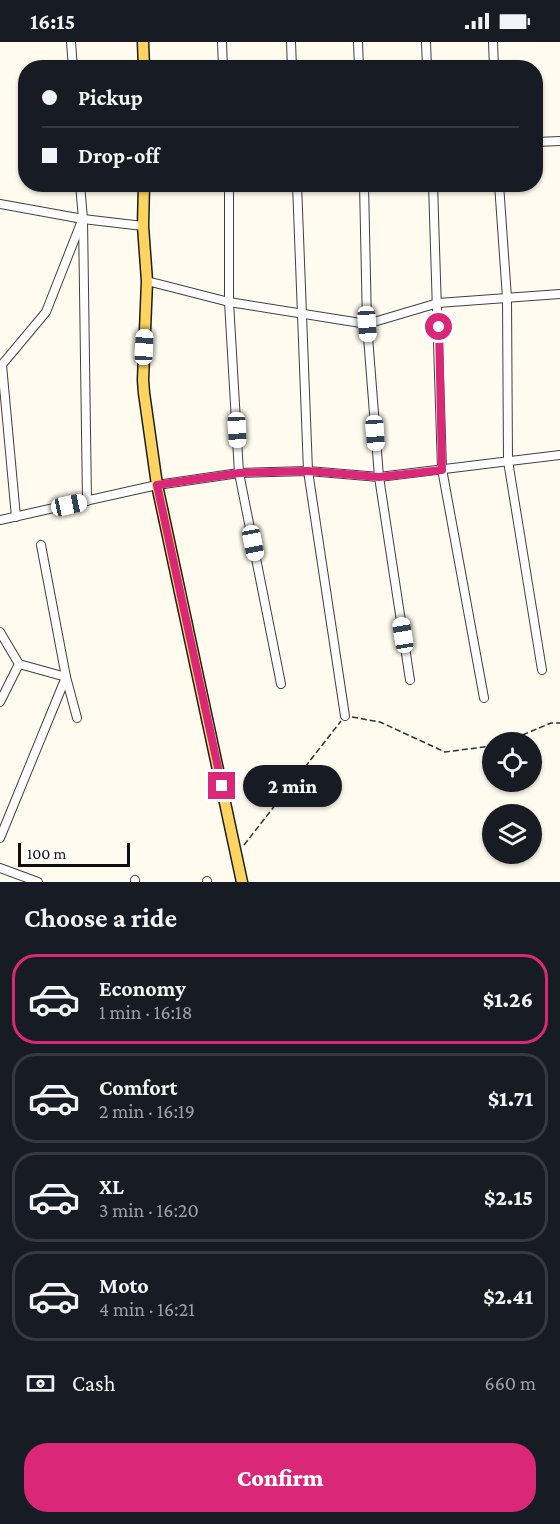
<!DOCTYPE html>
<meta charset="utf-8">
<style>
:root{--surface:#171b24;--page:#20242c;--text:#f1f3f6;--muted:#9ea1a6;--line:#363941;--accent:#db2777}
body{margin:0;font-family:"Crimson Pro",serif;background:var(--page);color:var(--text);height:100vh;display:flex;flex-direction:column;font-size:22px;white-space:nowrap}
*{box-sizing:border-box;margin:0}
p{font-size:20px;color:var(--muted)}
.icon{flex:none;width:33px;height:33px;fill:none;stroke:currentColor;stroke-width:2;stroke-linecap:round;stroke-linejoin:round}
.map{position:relative;height:840px;overflow:hidden}
.drawer{display:flex;flex-direction:column;background:var(--surface);flex:1}
.drawer>*{flex:none}
.hud{position:absolute;left:18px;top:18px;width:525px;height:132px;border-radius:24px;box-shadow:0 2px 4px #0004;display:grid;align-content:center;height:132px;padding:0 24px;background:var(--surface)}
.tools{position:absolute;left:482px;top:690px;display:grid;gap:12px}
.tools a{display:grid;place-items:center;width:60px;height:60px;border-radius:50%;background:var(--surface);box-shadow:0 2px 4px #0004;font-size:30px}
.scale{position:absolute;left:18px;bottom:15px;width:112px;box-sizing:border-box;padding-left:6px;border:3px solid #0e0e0e;border-top:0;font-size:16px;line-height:21px;white-space:nowrap;color:#0e0e0e;-webkit-text-stroke:4px #fff;paint-order:stroke}
.end{position:absolute;width:27px;height:27px;margin:-14px;border:8px solid #db2777;background:#fff;box-shadow:0 0 0 3px #fff}
.from{border-radius:50%}
.bubble{position:absolute;height:42px;border-radius:21px;background:var(--surface);box-shadow:0 2px 4px #0004;font-size:20px;font-weight:800;line-height:42px;text-align:center}
.car{position:absolute;width:18px;height:36px;margin:-18px -9px;border-radius:8px;box-shadow:0 0 4px 2px #0007;background:linear-gradient(#fff 24%,#345 0 40%,#fff 0 76%,#345 0 86%,#fff 0)}
.hud b{display:flex;align-items:center;gap:21px;height:57px;font-size:22px}
.hud b+b{border-top:2px solid var(--line)}
.hud i{width:15px;height:15px;background:var(--text)}
ul{padding:0;list-style:none}
li{display:flex;align-items:center;gap:18px;height:90px;margin:0 12px 9px;padding:0 12px;border:3px solid var(--line);border-radius:24px}
li div{flex:1}
li b{display:block;font-size:22px}
li em{font-style:normal;font-weight:800}
li.selected{border-color:var(--accent)}
li>.icon{width:54px;height:54px;stroke-width:1.5}
h2{padding:0 24px;font-size:27px;line-height:72px}
.pay{display:flex;align-items:center;gap:15px;height:66px;padding:0 24px;font-size:22px}
.pay p{margin-inline-start:auto}
.button{display:flex;gap:12px;margin-top:auto;padding:12px 24px}
.button a{flex:1;height:69px;border-radius:24px;background:var(--accent);color:#fff;font-size:24px;font-weight:800;line-height:69px;text-align:center}
.status{display:flex;justify-content:space-between;align-items:center;height:42px;padding:0 30px;background:var(--surface);direction:ltr}
.status svg{height:16px;fill:currentColor}
.map>svg:first-child{display:block}
.lines{fill:none;stroke-linecap:round;stroke-linejoin:round}
.minor-casing{stroke:#414141;stroke-width:10}
.major-casing{stroke:#1f1f1f;stroke-width:13}
.path{stroke:#303030;stroke-width:1.5;stroke-dasharray:6 3;stroke-linecap:butt}
.minor{stroke:#fff;stroke-width:8}
.major{stroke:#fdd460;stroke-width:10}
.route{stroke:#db2777;stroke-width:8}
</style>
<div class="status"><b>16:15</b><svg viewBox="0 0 49 12"><path d="M0 12V9h3v3zM5 12V6h3v6zM10 12V3h3v9zM15 12V0h3v12zM26 1h20v11H26zM47 4h2v5h-2z"/></svg></div>
<div class="map">
<svg width="560" height="840" viewBox="0 0 560 840">
<rect width="100%" height="100%" fill="#fffbee"/>
<g class="lines">
<defs>
<g id="minor">
<path d="M71 0 73 26"/>
<path d="M222 0 223 26"/>
<path d="M291 0 292 26"/>
<path d="M358 0 359 26"/>
<path d="M426 0 427 26"/>
<path d="M493 0 494 26"/>
<path d="M536 100 560 99"/>
<path d="M80 142 83 177 87 459"/>
<path d="M229 142V260L239 431 281 642"/>
<path d="M297 142 308 429 345 674"/>
<path d="M364 142 367 282 379 435 410 638"/>
<path d="M433 142 442 427 484 656"/>
<path d="M499 142 507 256 508 419 542 628"/>
<path d="M0 162 83 177 143 184"/>
<path d="M147 239 229 260 367 282 438 261 560 252"/>
<path d="M2 323 16 475"/>
<path d="M0 325 46 270 81 181"/>
<path d="M0 478 157 443 239 431 308 429 379 435 560 413"/>
<path d="M41 503 66 635 77 676"/>
<path d="M0 590 19 622 66 635 0 796"/>
<path d="M0 660 19 622"/>
<path d="M0 826 38 840"/>
<path d="M135 840V838"/>
<path d="M207 840V839"/>
</g>
<g id="major">
<path d="M143 0 144 26"/>
<path d="M144 142 143 184 147 239 143 338 144 351 157 443 242 840"/>
</g>
</defs>
<!-- minor casing -->
<use href="#minor" class="minor-casing"/>
<!-- major casing -->
<use href="#major" class="major-casing"/>
<!-- path -->
<g class="path">
<path d="M352 675 380 680 445 710 492 704"/>
<path d="M506 700 551 681H560"/>
<path d="M244 803 341 679"/>
</g>
<!-- minor -->
<use href="#minor" class="minor"/>
<!-- major -->
<use href="#major" class="major"/>
</g>
<g class="lines">
<!-- route -->
<path class="route" d="M222 744 157 443 239 431 308 429 379 435 442 428 439 285"/>
</g>
</svg>
<div class="tools">
<a><svg class="icon" aria-label="locate" viewBox="0 0 24 24"><circle cx="12" cy="12" r="6"/><path d="M12 2v4M12 18v4M2 12h4M18 12h4"/></svg></a>
<a><svg class="icon" aria-label="layers" viewBox="0 0 24 24"><path d="M12 4l9 5-9 5-9-5zM3 14l9 5 9-5"/></svg></a>
</div>
<div class="scale">100 m</div>
<i class="end from" style="left:439px;top:285px"></i>
<i class="end" style="left:222px;top:744px"></i>
<div class="bubble" style="left:243px;top:723px;width:99px">2 min</div>
<i class="car" style="left:367px;top:282px;rotate:176deg"></i>
<i class="car" style="left:144px;top:305px;rotate:3deg"></i>
<i class="car" style="left:237px;top:388px;rotate:177deg"></i>
<i class="car" style="left:375px;top:391px;rotate:176deg"></i>
<i class="car" style="left:69px;top:463px;rotate:78deg"></i>
<i class="car" style="left:253px;top:501px;rotate:169deg"></i>
<i class="car" style="left:403px;top:593px;rotate:351deg"></i>
<div class="hud">
<b><i class="from"></i>Pickup</b>
<b><i></i>Drop-off</b>
</div>
</div>
<section class="drawer">
<h2>Choose a ride</h2>
<ul>
<li class="selected"><svg class="icon" aria-label="car" viewBox="0 0 24 24"><path d="M5 17H2v-5l4-1 3-4h7l3 4 3 1v5h-3M9 17h6M6 11h13"/><circle cx="7" cy="17" r="2"/><circle cx="17" cy="17" r="2"/></svg><div><b>Economy</b><p>1 min · 16:18</p></div><em>$1.26</em></li>
<li><svg class="icon" aria-label="car" viewBox="0 0 24 24"><path d="M5 17H2v-5l4-1 3-4h7l3 4 3 1v5h-3M9 17h6M6 11h13"/><circle cx="7" cy="17" r="2"/><circle cx="17" cy="17" r="2"/></svg><div><b>Comfort</b><p>2 min · 16:19</p></div><em>$1.71</em></li>
<li><svg class="icon" aria-label="car" viewBox="0 0 24 24"><path d="M5 17H2v-5l4-1 3-4h7l3 4 3 1v5h-3M9 17h6M6 11h13"/><circle cx="7" cy="17" r="2"/><circle cx="17" cy="17" r="2"/></svg><div><b>XL</b><p>3 min · 16:20</p></div><em>$2.15</em></li>
<li><svg class="icon" aria-label="car" viewBox="0 0 24 24"><path d="M5 17H2v-5l4-1 3-4h7l3 4 3 1v5h-3M9 17h6M6 11h13"/><circle cx="7" cy="17" r="2"/><circle cx="17" cy="17" r="2"/></svg><div><b>Moto</b><p>4 min · 16:21</p></div><em>$2.41</em></li>
</ul>
<div class="pay"><svg class="icon" aria-label="cash" viewBox="0 0 24 24"><path d="M3 7h18v10H3z"/><circle cx="12" cy="12" r="2"/></svg>Cash<p>660 m</p></div>
<div class="button"><a>Confirm</a></div>
</section>
